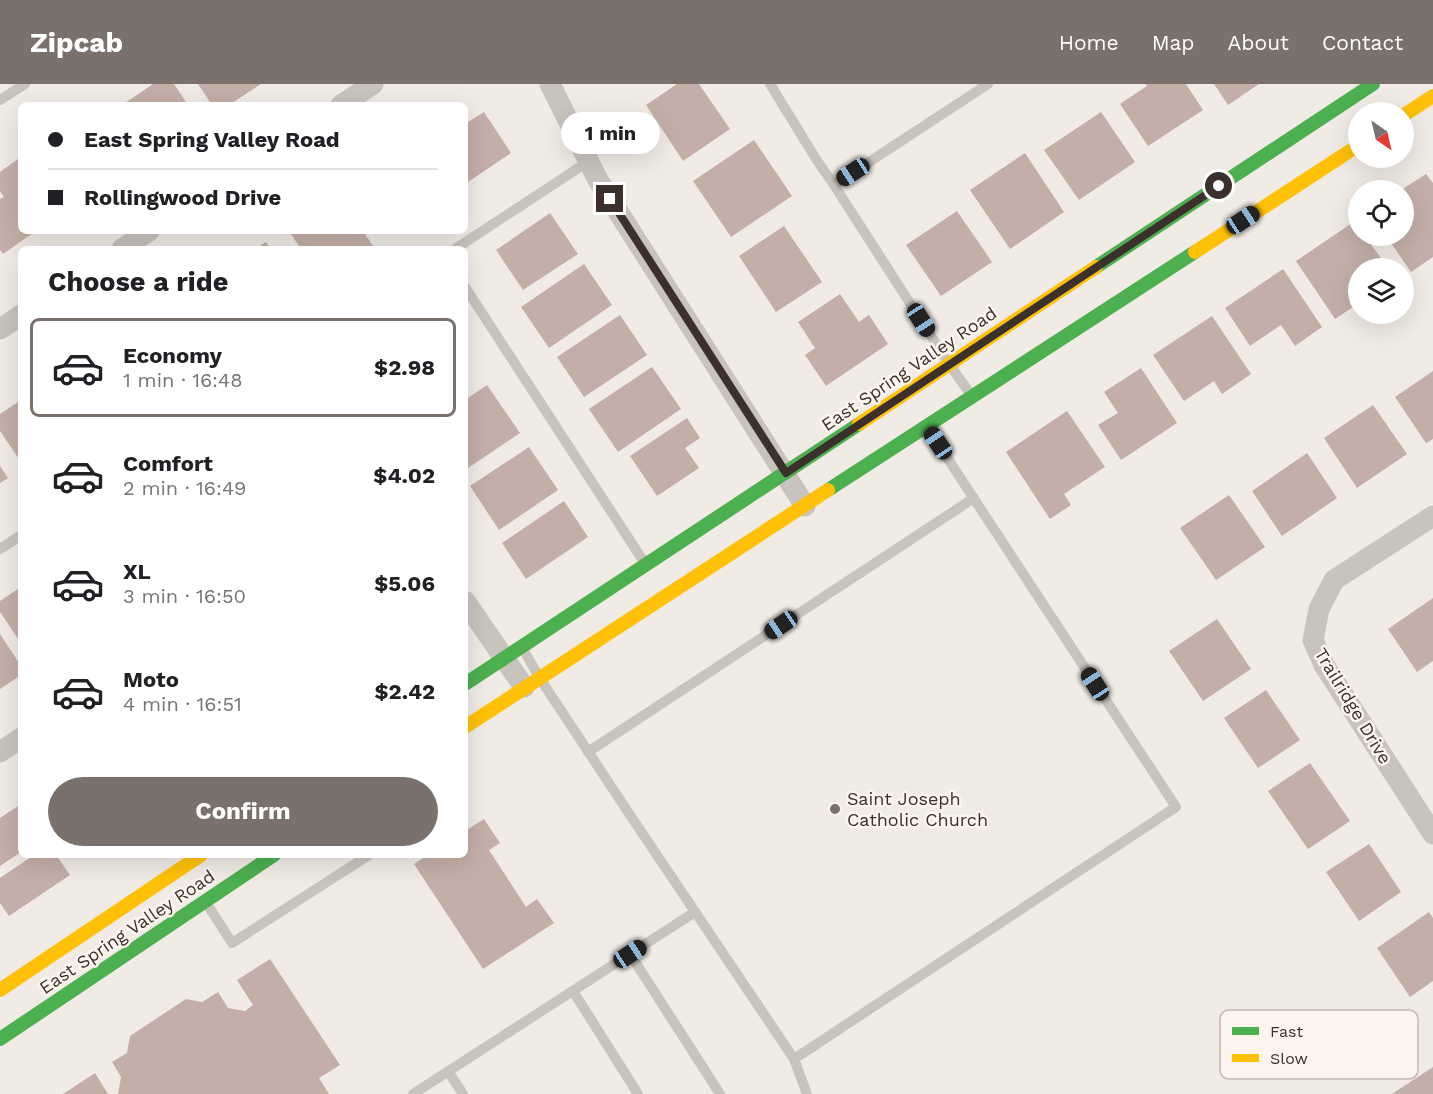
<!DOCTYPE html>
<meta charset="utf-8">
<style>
:root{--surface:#fff;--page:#f6f6f6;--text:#202124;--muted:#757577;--line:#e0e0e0;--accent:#7a716c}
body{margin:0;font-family:"Work Sans",sans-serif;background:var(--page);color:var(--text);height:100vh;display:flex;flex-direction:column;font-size:22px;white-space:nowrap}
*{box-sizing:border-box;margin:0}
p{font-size:20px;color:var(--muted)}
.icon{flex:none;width:33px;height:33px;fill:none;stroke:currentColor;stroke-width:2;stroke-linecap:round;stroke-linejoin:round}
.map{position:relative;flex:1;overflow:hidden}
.sheet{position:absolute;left:18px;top:162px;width:450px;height:612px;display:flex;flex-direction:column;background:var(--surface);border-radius:9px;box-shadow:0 6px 24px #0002}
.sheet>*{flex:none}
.top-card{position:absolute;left:18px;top:18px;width:450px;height:132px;border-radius:9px;box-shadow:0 6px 24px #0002;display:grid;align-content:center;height:132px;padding:0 30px;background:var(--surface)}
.needle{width:39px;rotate:146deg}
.tools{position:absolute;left:1348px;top:18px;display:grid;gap:12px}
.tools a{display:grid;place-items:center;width:66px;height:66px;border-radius:50%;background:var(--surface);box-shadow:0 6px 24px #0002;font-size:30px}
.end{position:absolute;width:27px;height:27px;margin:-14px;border:8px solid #3b302b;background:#fff;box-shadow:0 0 0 3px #fff}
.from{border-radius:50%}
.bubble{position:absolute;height:42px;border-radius:21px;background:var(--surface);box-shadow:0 6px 24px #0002;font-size:20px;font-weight:700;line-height:42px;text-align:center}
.car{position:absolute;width:18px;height:36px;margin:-18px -9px;border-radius:8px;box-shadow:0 0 4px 2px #0007;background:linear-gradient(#222 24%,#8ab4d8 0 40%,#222 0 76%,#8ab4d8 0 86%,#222 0)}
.top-card b{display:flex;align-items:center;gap:21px;height:57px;font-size:22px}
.top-card b+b{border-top:2px solid var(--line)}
.top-card i{width:15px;height:15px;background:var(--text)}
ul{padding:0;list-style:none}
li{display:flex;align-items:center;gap:18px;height:99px;margin:0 12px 9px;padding:0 18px;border:3px solid transparent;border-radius:9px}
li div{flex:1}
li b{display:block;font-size:22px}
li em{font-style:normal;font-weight:700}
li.selected{border-color:var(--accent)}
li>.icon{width:54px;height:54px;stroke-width:1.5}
h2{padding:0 30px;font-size:27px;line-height:72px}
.button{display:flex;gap:12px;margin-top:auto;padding:12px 30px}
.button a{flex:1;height:69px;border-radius:36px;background:var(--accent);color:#fff;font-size:24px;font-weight:700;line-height:69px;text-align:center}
header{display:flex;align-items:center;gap:36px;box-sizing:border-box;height:84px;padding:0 30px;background:var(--accent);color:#fff}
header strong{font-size:28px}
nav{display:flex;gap:33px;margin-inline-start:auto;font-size:21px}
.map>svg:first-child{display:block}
.building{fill:#c3afa7}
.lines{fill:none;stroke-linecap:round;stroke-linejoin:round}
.lane{stroke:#c9c3be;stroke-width:10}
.street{stroke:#c9c3be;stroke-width:21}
.fast{stroke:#4caf50;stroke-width:14}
.slow{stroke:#ffc107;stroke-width:14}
.route{stroke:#3b302b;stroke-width:8}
.poi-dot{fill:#7a716c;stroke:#fbf5ee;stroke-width:2}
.labels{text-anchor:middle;stroke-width:5;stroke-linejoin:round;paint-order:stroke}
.street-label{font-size:18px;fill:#3b302b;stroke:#fbf5ee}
.poi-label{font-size:18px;fill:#3b302b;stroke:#fbf5ee;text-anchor:start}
.key{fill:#fbf5ee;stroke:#c1bab4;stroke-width:1.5}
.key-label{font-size:16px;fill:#3b302b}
</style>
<header>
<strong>Zipcab</strong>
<nav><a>Home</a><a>Map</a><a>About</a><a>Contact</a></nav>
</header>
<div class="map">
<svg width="1433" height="1010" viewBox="0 0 1433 1010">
<rect width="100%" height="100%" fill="#f0ebe5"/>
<!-- building -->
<g class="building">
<path d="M153 0H174L188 21H122Z"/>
<path d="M198 0H261L229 21H212Z"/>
<path d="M677 0H699L730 45 683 77 646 21Z"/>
<path d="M1146 0H1186L1203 26 1148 62 1120 20 1147 2Z"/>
<path d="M1214 0H1259L1228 21Z"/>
<path d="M484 28 511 69 465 100V40Z"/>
<path d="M1101 28 1135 78 1079 116 1044 66Z"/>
<path d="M754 56 792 112 731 153 693 97Z"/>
<path d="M1025 69 1064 128 1010 165 970 106Z"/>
<path d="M18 75 21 80V147H36L3 170 0 166V115L4 113 0 107V88Z"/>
<path d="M1426 90 1433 99V173L1411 188 1386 152H1404V106H1401Z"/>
<path d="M957 127 992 178 941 212 906 161Z"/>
<path d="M550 129 578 170 523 206 496 166Z"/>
<path d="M1355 137 1359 142V152H1365L1388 184H1359V219L1335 235 1296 177Z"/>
<path d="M784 142 822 198 776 228 739 172Z"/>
<path d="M289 147H363L375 165H301Z"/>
<path d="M266 158 271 165H255Z"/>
<path d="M584 180 612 221 549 264 521 223Z"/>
<path d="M1283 185 1322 243 1295 262 1281 241 1250 262 1225 224Z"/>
<path d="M840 210 859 238 869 231 888 260 826 302 805 271 815 264 798 238Z"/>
<path d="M620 231 647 271 584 313 557 273Z"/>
<path d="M1212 232 1251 290 1222 310 1214 297 1184 317 1153 271Z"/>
<path d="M652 283 681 325 618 368 589 325Z"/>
<path d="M1141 284 1177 339 1121 376 1098 341 1118 329 1104 308Z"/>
<path d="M1433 287V355L1426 359 1395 313Z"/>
<path d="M487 301 520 349 465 386V316Z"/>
<path d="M21 316V378L0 347V330Z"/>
<path d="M1373 321 1407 370 1357 404 1324 354Z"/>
<path d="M1067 327 1105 383 1064 410 1071 421 1050 435 1006 368Z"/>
<path d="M687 334 700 354 685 364 699 384 657 412 630 372Z"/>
<path d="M529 363 558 406 499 446 470 402Z"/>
<path d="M1307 369 1337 414 1282 452 1252 407Z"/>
<path d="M0 382 8 394 0 399Z"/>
<path d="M1229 411 1265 463 1216 496 1180 444Z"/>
<path d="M564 417 588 453 526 495 502 459Z"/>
<path d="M21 503V559L0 528V517Z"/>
<path d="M1433 514V577L1417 588 1388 545Z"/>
<path d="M1217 535 1251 585 1203 617 1169 567Z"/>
<path d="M0 550 21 582V591L0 605Z"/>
<path d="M1266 606 1300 656 1258 684 1224 634Z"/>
<path d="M1310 679 1350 737 1308 765 1268 707Z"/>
<path d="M21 720V768L0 782V734Z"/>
<path d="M484 735 500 759 489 766 526 823 537 815 554 839 483 885 414 780 428 771H465V747Z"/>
<path d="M1369 760 1401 808 1359 837 1326 788Z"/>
<path d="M34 771H56L70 791 9 832 0 819V794Z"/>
<path d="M1429 828 1433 834V897L1410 913 1377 864Z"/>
<path d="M270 875 340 981 319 994 329 1010H118L121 993 112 978 127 969 130 952 186 915 202 918 218 908 228 924 245 927 253 921 237 896Z"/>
<path d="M1433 983V1010H1392Z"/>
<path d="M95 989 108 1010H63Z"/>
</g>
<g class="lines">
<!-- lane -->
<g class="lane">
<path d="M770 0 816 75 834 101 949 280 972 312"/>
<path d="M0 16 25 0"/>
<path d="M834 101 988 0"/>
<path d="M455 165 589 77"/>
<path d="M465 203 644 478"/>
<path d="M0 465 21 451"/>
<path d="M523 565 539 593 628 728 794 975"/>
<path d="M588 668 974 414"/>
<path d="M207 820 232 859 369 771"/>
<path d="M630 870 720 1010"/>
<path d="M573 907 638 1010"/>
<path d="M448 987 463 1010"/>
<path d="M413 1010 695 828"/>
<path d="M807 1010 794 975 1176 723 927 343"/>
</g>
<!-- street -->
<g class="street">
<path d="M550 0 598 96 805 422"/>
<path d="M341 21 373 0"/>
<path d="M122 165 149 147"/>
<path d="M0 245 21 231"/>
<path d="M1433 432 1334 496 1319 525 1313 556 1324 581 1433 750"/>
<path d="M465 517 524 603"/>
<path d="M0 668 21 654"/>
</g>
<!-- fast -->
<g class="fast">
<path d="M1096 183 1373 0"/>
<path d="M828 406 1195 168"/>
<path d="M465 600 859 340"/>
<path d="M0 955 274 771"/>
</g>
<!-- slow -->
<g class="slow">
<path d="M1404 31 1433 12"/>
<path d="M1195 168 1359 61"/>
<path d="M859 340 1096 183"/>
<path d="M465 643 828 406"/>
<path d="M0 906 201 771"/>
</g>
</g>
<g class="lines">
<!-- route -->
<path class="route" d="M610 115 786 389 1219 102"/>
</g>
<!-- markers -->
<circle class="poi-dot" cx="835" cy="725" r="6"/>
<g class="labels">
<!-- street labels -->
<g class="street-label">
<text transform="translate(909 285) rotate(-34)" y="6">East Spring Valley Road</text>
<text transform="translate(1353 622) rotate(59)" y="6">Trailridge Drive</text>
<text transform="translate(127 848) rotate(-34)" y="6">East Spring Valley Road</text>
</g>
<!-- poi labels -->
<g class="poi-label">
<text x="847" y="721">Saint Joseph<tspan x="847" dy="21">Catholic Church</tspan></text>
</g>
</g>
<!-- legend -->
<rect x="1220" y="926" width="198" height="69" rx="9" class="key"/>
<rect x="1232" y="943" width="27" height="8" fill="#4caf50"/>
<rect x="1232" y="970" width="27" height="8" fill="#ffc107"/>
<g class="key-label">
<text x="1270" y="953">Fast</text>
<text x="1270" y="980">Slow</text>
</g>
</svg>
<div class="tools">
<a><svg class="needle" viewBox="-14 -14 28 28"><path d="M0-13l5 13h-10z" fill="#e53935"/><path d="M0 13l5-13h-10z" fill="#757577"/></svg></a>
<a><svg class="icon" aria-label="locate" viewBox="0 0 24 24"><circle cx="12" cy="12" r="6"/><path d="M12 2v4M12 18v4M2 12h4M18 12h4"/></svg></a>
<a><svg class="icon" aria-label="layers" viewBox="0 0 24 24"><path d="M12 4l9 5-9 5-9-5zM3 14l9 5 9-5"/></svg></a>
</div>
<i class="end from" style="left:1219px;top:102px"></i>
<i class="end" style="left:610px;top:115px"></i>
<div class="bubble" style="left:561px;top:28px;width:99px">1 min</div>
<i class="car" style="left:853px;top:88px;rotate:237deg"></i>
<i class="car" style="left:1243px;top:136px;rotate:57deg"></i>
<i class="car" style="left:921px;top:236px;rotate:147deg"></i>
<i class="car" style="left:938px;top:359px;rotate:326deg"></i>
<i class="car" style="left:781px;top:541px;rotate:236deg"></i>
<i class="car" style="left:1095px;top:600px;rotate:327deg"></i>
<i class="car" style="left:630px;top:870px;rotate:57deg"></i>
<div class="top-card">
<b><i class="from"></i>East Spring Valley Road</b>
<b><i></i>Rollingwood Drive</b>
</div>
<section class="sheet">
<h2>Choose a ride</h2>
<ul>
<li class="selected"><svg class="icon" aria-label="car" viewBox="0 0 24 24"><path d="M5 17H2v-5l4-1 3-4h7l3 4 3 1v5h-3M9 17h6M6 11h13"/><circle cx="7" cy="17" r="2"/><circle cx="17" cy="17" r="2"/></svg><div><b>Economy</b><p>1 min · 16:48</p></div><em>$2.98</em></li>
<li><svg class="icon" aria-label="car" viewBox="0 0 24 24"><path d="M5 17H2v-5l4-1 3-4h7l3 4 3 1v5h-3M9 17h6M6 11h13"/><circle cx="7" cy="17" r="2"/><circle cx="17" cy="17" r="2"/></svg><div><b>Comfort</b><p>2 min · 16:49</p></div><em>$4.02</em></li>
<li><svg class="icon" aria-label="car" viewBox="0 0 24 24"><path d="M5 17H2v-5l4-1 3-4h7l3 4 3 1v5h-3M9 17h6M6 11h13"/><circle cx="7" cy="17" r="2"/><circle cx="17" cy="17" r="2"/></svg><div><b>XL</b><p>3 min · 16:50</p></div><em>$5.06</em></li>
<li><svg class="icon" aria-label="car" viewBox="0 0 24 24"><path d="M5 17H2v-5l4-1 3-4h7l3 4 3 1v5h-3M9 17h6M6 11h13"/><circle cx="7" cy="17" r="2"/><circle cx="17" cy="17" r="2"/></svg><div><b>Moto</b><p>4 min · 16:51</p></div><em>$2.42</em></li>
</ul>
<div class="button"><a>Confirm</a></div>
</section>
</div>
